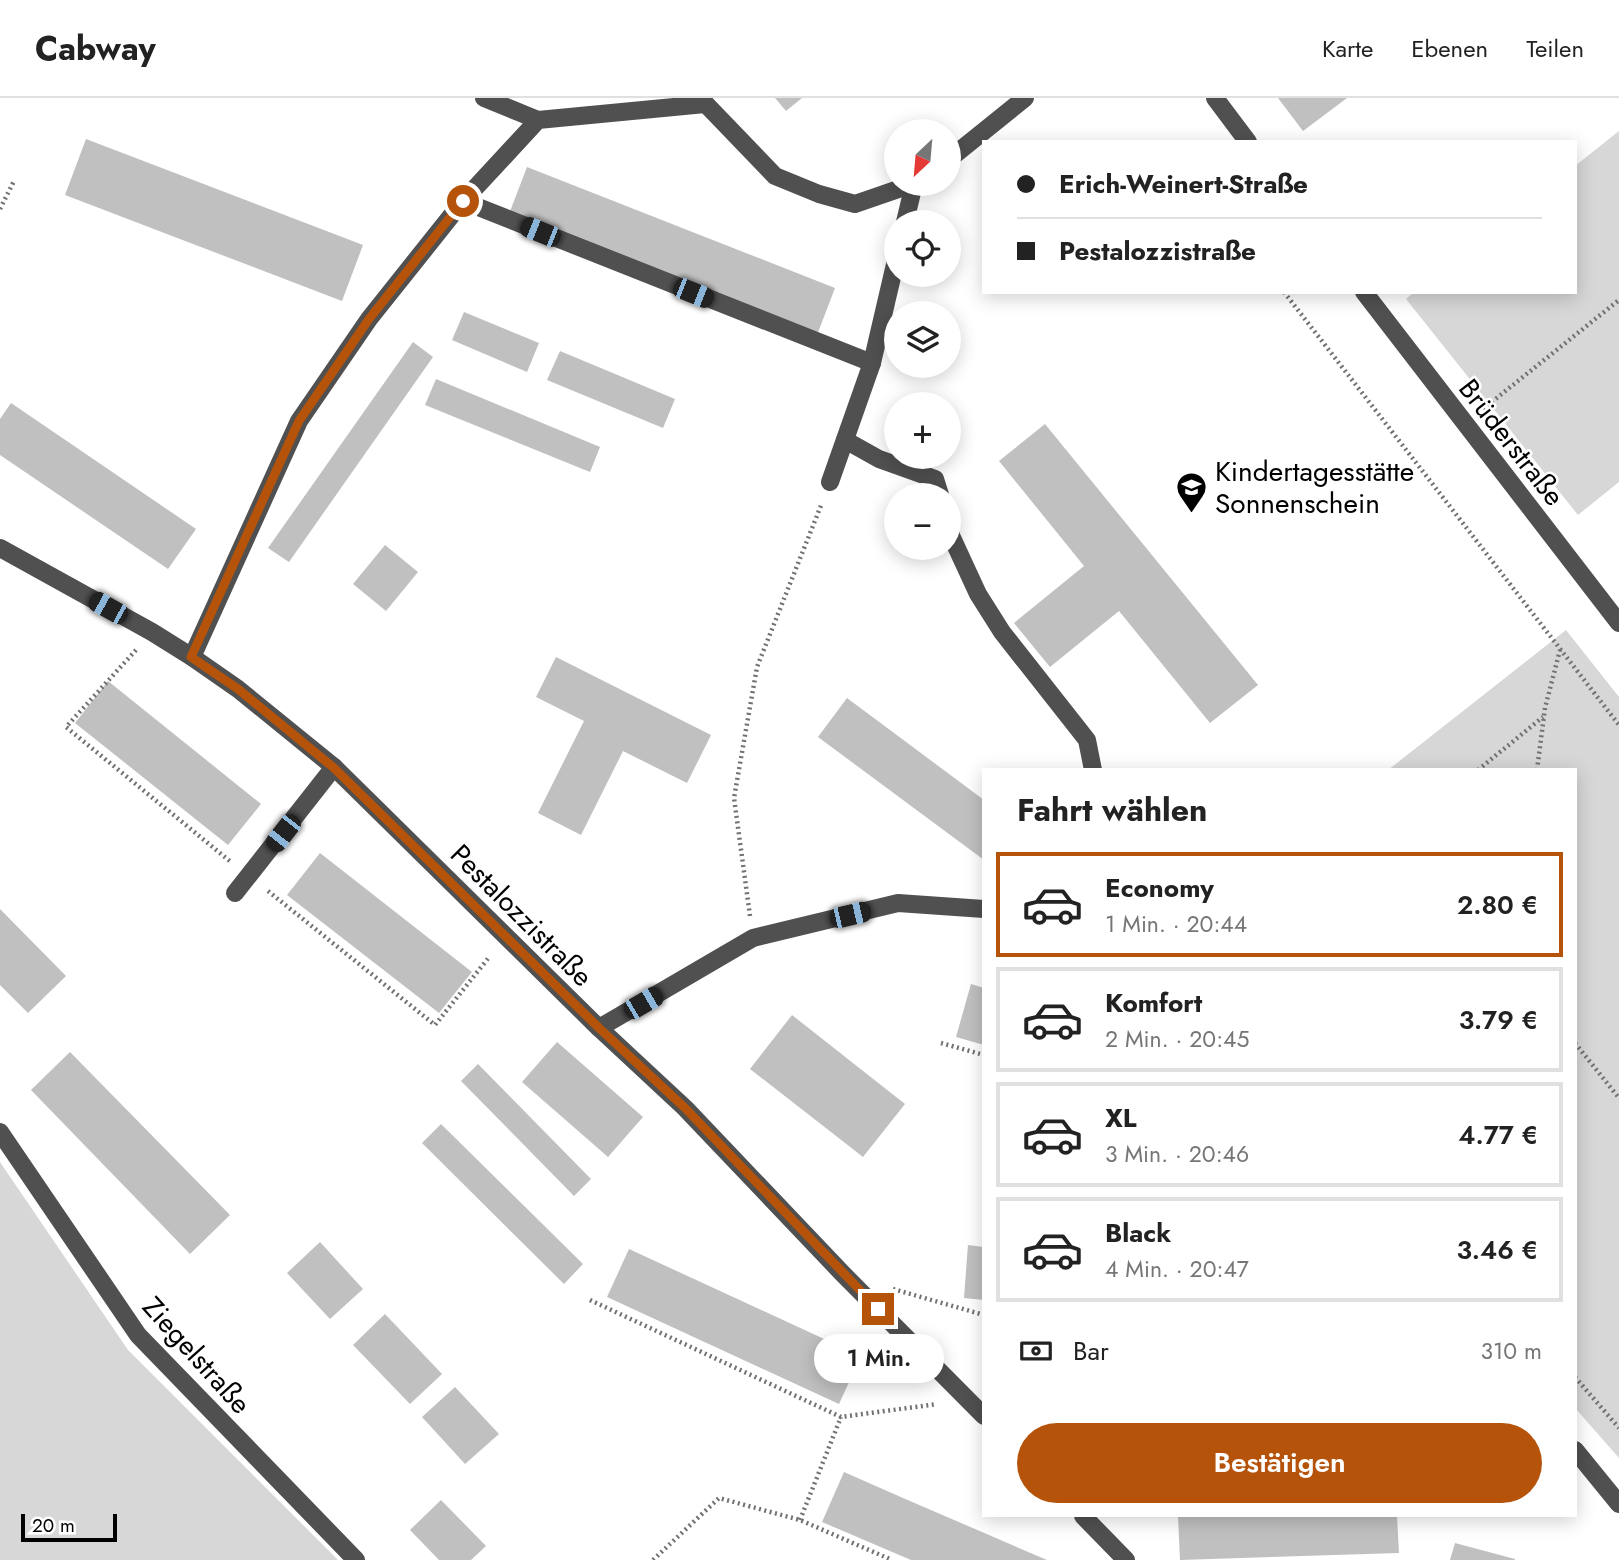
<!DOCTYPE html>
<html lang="de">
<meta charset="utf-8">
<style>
:root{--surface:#fff;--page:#f2f2f2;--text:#222;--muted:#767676;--line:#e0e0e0;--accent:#b45309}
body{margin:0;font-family:Jost,sans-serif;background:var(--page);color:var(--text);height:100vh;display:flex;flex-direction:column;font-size:26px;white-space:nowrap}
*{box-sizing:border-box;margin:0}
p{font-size:23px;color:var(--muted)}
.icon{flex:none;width:38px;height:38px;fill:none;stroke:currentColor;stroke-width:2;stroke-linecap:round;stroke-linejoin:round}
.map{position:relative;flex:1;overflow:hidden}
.sheet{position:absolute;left:982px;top:670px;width:595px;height:749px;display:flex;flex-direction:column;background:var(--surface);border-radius:0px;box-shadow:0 4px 18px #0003}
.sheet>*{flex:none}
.banner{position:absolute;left:982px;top:42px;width:595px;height:154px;border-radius:0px;box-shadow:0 4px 18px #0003;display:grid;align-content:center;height:154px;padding:0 35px;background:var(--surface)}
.needle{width:46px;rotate:206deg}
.fabs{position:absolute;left:884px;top:21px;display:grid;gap:14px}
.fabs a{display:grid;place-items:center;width:77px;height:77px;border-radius:50%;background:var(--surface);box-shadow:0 4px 18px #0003;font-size:35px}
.scale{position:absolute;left:21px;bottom:18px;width:96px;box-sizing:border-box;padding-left:7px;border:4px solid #000;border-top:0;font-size:19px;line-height:24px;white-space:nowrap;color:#000;-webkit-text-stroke:5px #fff;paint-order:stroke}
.end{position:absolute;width:32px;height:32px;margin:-16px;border:9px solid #b45309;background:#fff;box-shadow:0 0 0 4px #fff}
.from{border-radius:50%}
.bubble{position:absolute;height:49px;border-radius:24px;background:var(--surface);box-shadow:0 4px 18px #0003;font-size:23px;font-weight:600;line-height:49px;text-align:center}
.car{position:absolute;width:21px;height:42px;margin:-21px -10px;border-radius:9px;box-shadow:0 0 5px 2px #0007;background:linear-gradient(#222 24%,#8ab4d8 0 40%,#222 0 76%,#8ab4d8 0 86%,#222 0)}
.banner b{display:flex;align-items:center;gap:24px;height:66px;font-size:26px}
.banner b+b{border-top:2px solid var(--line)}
.banner i{width:18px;height:18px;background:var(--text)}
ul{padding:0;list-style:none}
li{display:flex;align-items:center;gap:21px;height:105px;margin:0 14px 10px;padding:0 21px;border:4px solid var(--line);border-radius:0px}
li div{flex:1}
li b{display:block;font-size:26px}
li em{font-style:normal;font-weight:600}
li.on{border-color:var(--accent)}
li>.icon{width:63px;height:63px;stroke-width:1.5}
h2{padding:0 35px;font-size:32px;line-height:84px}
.pay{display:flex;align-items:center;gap:18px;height:77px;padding:0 35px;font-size:26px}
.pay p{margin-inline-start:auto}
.button{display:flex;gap:14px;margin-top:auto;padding:14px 35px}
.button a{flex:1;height:80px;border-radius:42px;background:var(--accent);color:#fff;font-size:28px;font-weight:600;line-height:80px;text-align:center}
header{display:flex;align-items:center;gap:42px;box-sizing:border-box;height:98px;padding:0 35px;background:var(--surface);border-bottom:2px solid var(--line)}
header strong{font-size:33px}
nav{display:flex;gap:38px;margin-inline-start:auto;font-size:24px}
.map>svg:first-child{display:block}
.green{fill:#d7d7d7}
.building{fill:#c0c0c0}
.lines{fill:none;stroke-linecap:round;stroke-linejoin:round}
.path{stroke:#727272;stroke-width:4.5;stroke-dasharray:2 3.5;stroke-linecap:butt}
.minor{stroke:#505050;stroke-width:18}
.route{stroke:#b45309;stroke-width:9}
.labels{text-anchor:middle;stroke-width:5;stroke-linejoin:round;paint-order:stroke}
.street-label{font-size:28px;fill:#000;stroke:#fff}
.poi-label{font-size:28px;fill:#000;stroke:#fff;text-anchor:start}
</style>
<header>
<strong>Cabway</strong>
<nav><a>Karte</a><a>Ebenen</a><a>Teilen</a></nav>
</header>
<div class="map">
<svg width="1619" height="1462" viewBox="0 0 1619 1462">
<rect width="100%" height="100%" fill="#fff"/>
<!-- green -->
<g class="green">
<path d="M1619 33V384L1578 417 1406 201 1414 194H1575V68Z"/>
<path d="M1566 532 1619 599V1360L1575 1310V672H1388Z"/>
<path d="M0 1064 128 1252 338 1462H0Z"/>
</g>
<!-- building -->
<g class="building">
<path d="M775 0H802L786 13Z"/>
<path d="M1278 0H1347L1303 33Z"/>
<path d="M86 41 363 147 342 203 65 97Z"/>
<path d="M527 69 835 190 817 237 509 116Z"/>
<path d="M464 214 539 245 527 274 452 242Z"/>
<path d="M413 244 433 259 289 464 268 450Z"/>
<path d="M560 253 675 301 663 330 547 282Z"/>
<path d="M436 281 600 349 590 374 425 307Z"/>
<path d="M11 305 196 431 168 471 0 357V321Z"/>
<path d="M1045 326 1258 587 1210 625 1119 513 1050 569 1014 525 1084 468 999 363Z"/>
<path d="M385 447 418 474 386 513 353 486Z"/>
<path d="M556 559 711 637 687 685 623 653 581 737 538 715 584 623 536 599Z"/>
<path d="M108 583 261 706 228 747 75 625Z"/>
<path d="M847 600 984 702V762L818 639Z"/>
<path d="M320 755 472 874 439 915 287 797Z"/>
<path d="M0 811 66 878 28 915 0 887Z"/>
<path d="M971 886 984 890V947L956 939Z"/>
<path d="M792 917 905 1006 863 1059 750 971Z"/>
<path d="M557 944 643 1019 608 1059 522 984Z"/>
<path d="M70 954 230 1117 190 1156 31 992Z"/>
<path d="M478 966 591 1081 574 1098 461 983Z"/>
<path d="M441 1026 583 1166 564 1186 422 1045Z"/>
<path d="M320 1144 363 1191 330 1221 287 1175Z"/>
<path d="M968 1147 984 1149V1202L964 1200Z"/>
<path d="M629 1151 861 1258 839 1306 607 1199Z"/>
<path d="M385 1216 442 1276 410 1306 353 1247Z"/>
<path d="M455 1289 499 1336 465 1366 422 1319Z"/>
<path d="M844 1374 903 1400 1047 1462H911L822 1424Z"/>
<path d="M441 1402 486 1448 471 1462H439L410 1432Z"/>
<path d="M1178 1418H1397L1399 1455 1180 1462Z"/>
<path d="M1455 1445 1515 1461V1462H1450Z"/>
</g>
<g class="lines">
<!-- path -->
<g class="path">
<path d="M0 111 14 83"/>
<path d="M1284 194 1619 627"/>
<path d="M1483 311 1619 202"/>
<path d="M136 552 66 629 231 764"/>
<path d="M1478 672 1543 619"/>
<path d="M1537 672 1545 610 1560 552"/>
<path d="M268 793 435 927 490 858"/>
<path d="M750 818 734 700 757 569 822 405"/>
<path d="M941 945 984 957"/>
<path d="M1575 945 1619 1000"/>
<path d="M893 1191 984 1217"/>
<path d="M590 1202 841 1319 937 1306"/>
<path d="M1575 1279 1619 1330"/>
<path d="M800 1422 841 1319"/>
<path d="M653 1462 719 1400 800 1422 892 1462"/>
</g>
<!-- minor -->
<g class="minor">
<path d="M484 0 538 22"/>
<path d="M700 0 775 78 819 96 855 106 913 86"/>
<path d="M1215 0 1248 44"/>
<path d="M948 62 1025 0"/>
<path d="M463 103 872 265"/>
<path d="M905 124 914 86"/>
<path d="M1364 194 1619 525"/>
<path d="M845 342 879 361 935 381 940 397"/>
<path d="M830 384 872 265 896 162"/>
<path d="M948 431 978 496 1002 534 1087 642 1093 672"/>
<path d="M0 450 152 534 192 559 238 591 334 669 599 930 685 1010 842 1175 984 1318"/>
<path d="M192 559 299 323 369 221 463 103 538 22 705 6"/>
<path d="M235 795 334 669"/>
<path d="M599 930 753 840 898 805 984 811"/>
<path d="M0 1034 138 1237 356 1462"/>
<path d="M1575 1352 1619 1406"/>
<path d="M1083 1418 1126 1462"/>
</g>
</g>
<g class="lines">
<!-- route -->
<path class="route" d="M463 103 369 221 299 323 191 559 238 591 334 670 599 930 685 1010 878 1211"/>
</g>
<!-- icons -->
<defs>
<symbol id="school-pin" viewBox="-11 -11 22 30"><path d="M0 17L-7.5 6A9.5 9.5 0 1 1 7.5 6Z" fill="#000" stroke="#fff"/><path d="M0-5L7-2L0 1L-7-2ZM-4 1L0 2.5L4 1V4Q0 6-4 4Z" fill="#fff"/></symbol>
</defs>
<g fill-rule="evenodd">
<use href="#school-pin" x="1174" y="372" width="35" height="47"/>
</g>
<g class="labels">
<!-- street labels -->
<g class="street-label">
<text transform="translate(1512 344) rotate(52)" y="10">Brüderstraße</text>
<text transform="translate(522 817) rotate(45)" y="10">Pestalozzistraße</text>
<text transform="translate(197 1257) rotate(48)" y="10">Ziegelstraße</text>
</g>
<!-- poi labels -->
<g class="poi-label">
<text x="1215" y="383">Kindertagesstätte<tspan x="1215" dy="32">Sonnenschein</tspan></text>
</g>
</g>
</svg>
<div class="fabs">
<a><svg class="needle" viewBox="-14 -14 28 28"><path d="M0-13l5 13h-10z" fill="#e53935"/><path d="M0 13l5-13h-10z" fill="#767676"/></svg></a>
<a><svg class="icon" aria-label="locate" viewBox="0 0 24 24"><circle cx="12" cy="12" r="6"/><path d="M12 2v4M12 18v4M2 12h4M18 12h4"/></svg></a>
<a><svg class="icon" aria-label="layers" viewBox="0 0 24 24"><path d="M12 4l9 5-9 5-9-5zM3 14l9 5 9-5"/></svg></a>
<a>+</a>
<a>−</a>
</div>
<div class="scale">20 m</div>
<i class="end from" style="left:463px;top:103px"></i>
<i class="end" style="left:878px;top:1211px"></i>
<div class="bubble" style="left:814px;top:1236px;width:130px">1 Min.</div>
<i class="car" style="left:540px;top:134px;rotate:292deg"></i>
<i class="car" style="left:693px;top:195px;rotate:112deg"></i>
<i class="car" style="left:108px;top:510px;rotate:299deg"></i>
<i class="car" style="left:283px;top:735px;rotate:218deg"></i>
<i class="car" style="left:850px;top:817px;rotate:77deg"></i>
<i class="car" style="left:643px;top:905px;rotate:60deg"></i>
<div class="banner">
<b><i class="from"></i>Erich-Weinert-Straße</b>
<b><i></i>Pestalozzistraße</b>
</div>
<section class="sheet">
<h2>Fahrt wählen</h2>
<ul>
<li class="on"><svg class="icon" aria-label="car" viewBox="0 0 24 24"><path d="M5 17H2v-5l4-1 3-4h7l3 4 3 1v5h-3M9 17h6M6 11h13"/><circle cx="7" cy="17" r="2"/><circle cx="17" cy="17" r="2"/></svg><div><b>Economy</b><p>1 Min. · 20:44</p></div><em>2.80 €</em></li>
<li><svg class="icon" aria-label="car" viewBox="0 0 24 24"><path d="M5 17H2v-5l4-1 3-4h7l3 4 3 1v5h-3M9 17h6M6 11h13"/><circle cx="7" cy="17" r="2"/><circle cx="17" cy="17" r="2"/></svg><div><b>Komfort</b><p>2 Min. · 20:45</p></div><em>3.79 €</em></li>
<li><svg class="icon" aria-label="car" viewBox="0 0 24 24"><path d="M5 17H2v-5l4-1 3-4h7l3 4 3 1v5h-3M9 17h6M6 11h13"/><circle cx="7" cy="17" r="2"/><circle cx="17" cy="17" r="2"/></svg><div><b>XL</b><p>3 Min. · 20:46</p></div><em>4.77 €</em></li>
<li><svg class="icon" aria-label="car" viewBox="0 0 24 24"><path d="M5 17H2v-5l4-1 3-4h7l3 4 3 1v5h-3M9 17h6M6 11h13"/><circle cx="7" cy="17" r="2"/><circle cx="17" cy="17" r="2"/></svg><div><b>Black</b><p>4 Min. · 20:47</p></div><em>3.46 €</em></li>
</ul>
<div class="pay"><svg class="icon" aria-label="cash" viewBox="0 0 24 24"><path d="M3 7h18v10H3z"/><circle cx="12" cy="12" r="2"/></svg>Bar<p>310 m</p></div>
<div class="button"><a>Bestätigen</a></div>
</section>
</div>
